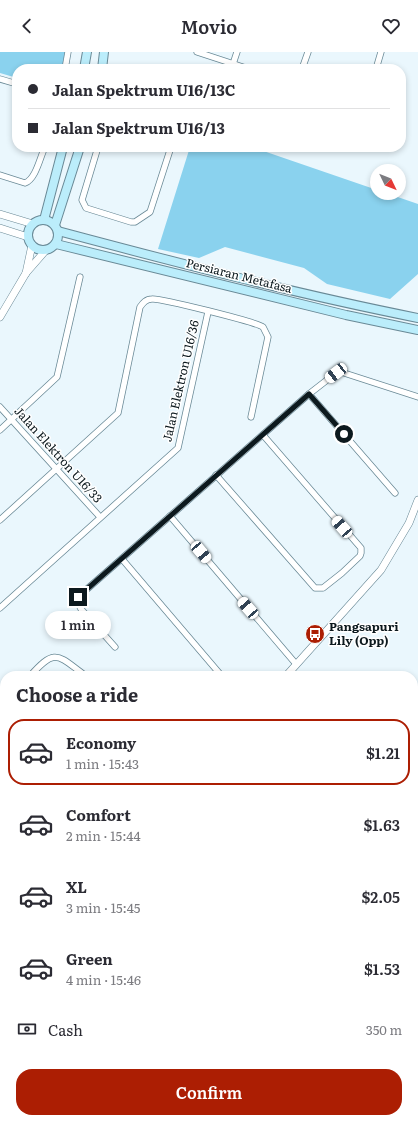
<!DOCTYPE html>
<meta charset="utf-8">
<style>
:root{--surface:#fff;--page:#f2f2f3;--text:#2b2b33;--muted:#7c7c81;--line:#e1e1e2;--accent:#ac1e03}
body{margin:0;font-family:Literata,serif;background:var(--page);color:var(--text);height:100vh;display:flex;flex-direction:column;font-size:15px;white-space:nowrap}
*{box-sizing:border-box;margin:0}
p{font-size:13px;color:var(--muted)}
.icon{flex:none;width:22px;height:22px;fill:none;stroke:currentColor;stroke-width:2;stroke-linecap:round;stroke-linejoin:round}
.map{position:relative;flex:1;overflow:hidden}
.drawer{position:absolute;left:0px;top:619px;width:418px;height:452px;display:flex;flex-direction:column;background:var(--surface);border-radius:16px 16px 0 0;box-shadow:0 2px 6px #0003}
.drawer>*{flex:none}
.guide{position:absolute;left:12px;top:12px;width:394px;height:88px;border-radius:16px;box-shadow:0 2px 6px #0003;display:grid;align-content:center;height:88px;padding:0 16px;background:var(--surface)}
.needle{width:26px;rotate:133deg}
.controls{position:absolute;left:370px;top:112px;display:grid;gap:8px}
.controls a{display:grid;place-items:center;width:36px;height:36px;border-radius:50%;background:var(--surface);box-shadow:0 2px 6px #0003;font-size:20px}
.end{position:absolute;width:18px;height:18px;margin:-9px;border:5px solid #0c191e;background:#fff;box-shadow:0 0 0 2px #fff}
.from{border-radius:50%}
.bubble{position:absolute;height:28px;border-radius:14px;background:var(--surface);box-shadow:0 2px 6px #0003;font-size:13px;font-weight:600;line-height:28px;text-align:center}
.car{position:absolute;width:12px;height:24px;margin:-12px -6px;border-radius:5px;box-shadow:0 0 3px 1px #0007;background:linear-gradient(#fff 24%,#345 0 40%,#fff 0 76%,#345 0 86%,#fff 0)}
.guide b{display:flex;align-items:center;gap:14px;height:38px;font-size:15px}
.guide b+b{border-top:1px solid var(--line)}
.guide i{width:10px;height:10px;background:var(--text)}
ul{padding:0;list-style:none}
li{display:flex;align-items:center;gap:12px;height:66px;margin:0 8px 6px;padding:0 8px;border:2px solid transparent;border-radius:16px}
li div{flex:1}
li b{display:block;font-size:15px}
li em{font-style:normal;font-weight:600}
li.current{border-color:var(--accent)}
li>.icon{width:36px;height:36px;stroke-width:1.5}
h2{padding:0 16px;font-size:18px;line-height:48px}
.pay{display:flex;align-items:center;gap:10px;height:44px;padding:0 16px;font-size:15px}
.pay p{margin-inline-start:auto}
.button{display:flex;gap:8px;margin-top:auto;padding:8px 16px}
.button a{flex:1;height:46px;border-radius:16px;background:var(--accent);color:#fff;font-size:16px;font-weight:600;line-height:46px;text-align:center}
header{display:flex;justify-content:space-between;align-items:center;height:52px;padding:0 16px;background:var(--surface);font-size:18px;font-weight:600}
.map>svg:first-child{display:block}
.green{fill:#8ad2ee}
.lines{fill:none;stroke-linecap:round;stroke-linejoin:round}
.minor-casing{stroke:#698996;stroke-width:7}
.tertiary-casing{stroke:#698996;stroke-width:8}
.secondary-casing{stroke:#698996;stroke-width:10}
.motorway-casing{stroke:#ced1d2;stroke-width:12}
.minor{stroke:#fff;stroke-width:5.5}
.tertiary{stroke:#fff;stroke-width:7}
.secondary{stroke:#bbedfb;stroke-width:8}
.motorway{stroke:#1dc3f2;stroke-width:10}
.route{stroke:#0c191e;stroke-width:5}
.labels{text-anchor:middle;stroke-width:3;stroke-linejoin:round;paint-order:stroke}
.street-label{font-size:12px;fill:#0c191e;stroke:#fff}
.poi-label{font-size:12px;font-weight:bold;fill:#0c191e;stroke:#fff;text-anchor:start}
</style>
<header><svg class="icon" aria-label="back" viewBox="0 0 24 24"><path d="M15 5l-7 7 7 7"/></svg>Movio<svg class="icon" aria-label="heart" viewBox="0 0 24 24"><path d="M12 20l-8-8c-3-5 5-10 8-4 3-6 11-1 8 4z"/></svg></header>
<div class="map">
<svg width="418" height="1071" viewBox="0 0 418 1071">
<rect width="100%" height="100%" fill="#eaf7fd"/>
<!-- green -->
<g class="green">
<path d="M0 0H65L62 17H17V26L0 21Z"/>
<path d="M190 95H252L377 138V141H386L418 152V222L390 247 327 232 304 216 225 195 199 206 158 197Z"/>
</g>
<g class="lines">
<defs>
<g id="minor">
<path d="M197 0 249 17"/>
<path d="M233 12 237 0"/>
<path d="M65 17 68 0"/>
<path d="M302 17 308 0"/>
<path d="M376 17 381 0"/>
<path d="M0 27 17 32"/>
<path d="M98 95 82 148 86 156 131 170H135L150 160 171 95"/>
<path d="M0 123 25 131C36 127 40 105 45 95"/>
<path d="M309 342 395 441"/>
<path d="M0 355 100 465"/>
<path d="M0 378 57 325 80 225"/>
<path d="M216 423 315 536H323L342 521 360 504 361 501V496L263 383"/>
<path d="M170 464 296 612"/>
<path d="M0 468 118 361 140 255C143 251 146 247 152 247 160 246 256 270 263 275L268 285 251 365"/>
<path d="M122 507 220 622"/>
<path d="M0 556 178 396 208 260"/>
<path d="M115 595 81 557 78 551V545L309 342 336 321 341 320 418 345"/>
<path d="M30 624C56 595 57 603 86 624"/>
<path d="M0 657 5 651"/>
<path d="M0 723 5 728"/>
<path d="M413 1014 418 1013"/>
<path d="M0 1036 5 1040"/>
<path d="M32 1066 38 1071"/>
</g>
<g id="tertiary">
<path d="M0 162 33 172"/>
<path d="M0 176 28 185"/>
<path d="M26 221 32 193"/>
<path d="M0 265 26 221 46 198"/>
<path d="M286 624 381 518 409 471 418 448"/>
<path d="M413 875 418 876"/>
</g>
<g id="secondary">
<path d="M84 17 87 0"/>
<path d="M102 17 104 0"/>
<circle cx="43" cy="183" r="15"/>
<path d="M44 168 63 95"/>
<path d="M55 173 80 95"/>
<path d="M58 179C178 211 297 242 418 266"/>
<path d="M56 192 346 263 418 278"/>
</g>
<g id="motorway">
<path d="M0 785 5 790"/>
<path d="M0 812 5 817"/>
<path d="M265 1066 270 1071"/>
<path d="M290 1066 295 1071"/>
</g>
</defs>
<!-- minor casing -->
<use href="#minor" class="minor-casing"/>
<!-- tertiary casing -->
<use href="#tertiary" class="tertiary-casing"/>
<!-- secondary casing -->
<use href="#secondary" class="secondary-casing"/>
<!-- motorway casing -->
<use href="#motorway" class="motorway-casing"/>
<!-- minor -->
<use href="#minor" class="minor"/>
<!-- tertiary -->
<use href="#tertiary" class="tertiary"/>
<!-- secondary -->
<use href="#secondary" class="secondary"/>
<!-- motorway -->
<use href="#motorway" class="motorway"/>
</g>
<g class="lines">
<!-- route -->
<path class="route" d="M78 545 309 342 344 382"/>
</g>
<!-- icons -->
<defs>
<symbol id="bus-disc" viewBox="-11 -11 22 22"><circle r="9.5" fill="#ac1e03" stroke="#fff"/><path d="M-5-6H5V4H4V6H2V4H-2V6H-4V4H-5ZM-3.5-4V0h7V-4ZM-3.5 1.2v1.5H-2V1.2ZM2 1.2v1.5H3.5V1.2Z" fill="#fff"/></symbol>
</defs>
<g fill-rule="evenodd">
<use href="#bus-disc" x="304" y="571" width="22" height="22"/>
</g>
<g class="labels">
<!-- street labels -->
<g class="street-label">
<text transform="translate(239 224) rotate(14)" y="4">Persiaran Metafasa</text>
<text transform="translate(181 329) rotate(-77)" y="4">Jalan Elektron U16/36</text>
<text transform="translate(58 403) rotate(48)" y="4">Jalan Elektron U16/33</text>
</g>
<!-- poi labels -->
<g class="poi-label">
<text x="329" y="579">Pangsapuri<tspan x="329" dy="14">Lily (Opp)</tspan></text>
</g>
</g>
</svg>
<div class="controls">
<a><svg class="needle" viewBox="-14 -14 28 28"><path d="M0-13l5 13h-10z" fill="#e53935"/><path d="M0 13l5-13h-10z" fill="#7c7c81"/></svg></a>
</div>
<i class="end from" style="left:344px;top:382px"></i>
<i class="end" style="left:78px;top:545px"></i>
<div class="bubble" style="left:45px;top:559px;width:66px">1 min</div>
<i class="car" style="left:336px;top:321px;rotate:232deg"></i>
<i class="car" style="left:342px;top:475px;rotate:319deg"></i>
<i class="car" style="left:201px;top:500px;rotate:140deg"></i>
<i class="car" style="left:248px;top:556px;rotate:319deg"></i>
<div class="guide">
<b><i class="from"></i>Jalan Spektrum U16/13C</b>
<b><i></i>Jalan Spektrum U16/13</b>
</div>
<section class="drawer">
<h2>Choose a ride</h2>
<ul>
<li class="current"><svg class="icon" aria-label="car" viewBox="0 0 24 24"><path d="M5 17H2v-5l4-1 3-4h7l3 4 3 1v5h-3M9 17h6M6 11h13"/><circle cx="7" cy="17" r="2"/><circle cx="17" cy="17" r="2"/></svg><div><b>Economy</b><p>1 min · 15:43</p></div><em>$1.21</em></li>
<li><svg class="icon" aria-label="car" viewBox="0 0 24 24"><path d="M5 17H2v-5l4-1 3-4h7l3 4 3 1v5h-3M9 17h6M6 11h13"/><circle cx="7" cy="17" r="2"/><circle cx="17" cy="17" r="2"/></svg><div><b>Comfort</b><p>2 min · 15:44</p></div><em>$1.63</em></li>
<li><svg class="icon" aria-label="car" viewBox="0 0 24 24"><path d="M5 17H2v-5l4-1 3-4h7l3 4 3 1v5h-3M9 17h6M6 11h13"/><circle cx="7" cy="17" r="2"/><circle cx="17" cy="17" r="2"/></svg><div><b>XL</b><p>3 min · 15:45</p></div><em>$2.05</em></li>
<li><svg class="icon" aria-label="car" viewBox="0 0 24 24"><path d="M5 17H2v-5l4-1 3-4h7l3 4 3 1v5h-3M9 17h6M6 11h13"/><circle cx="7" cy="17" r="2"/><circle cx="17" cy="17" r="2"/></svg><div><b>Green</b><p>4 min · 15:46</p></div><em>$1.53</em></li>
</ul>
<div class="pay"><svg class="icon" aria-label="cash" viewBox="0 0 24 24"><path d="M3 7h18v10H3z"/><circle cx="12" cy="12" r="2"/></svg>Cash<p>350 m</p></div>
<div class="button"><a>Confirm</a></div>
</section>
</div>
